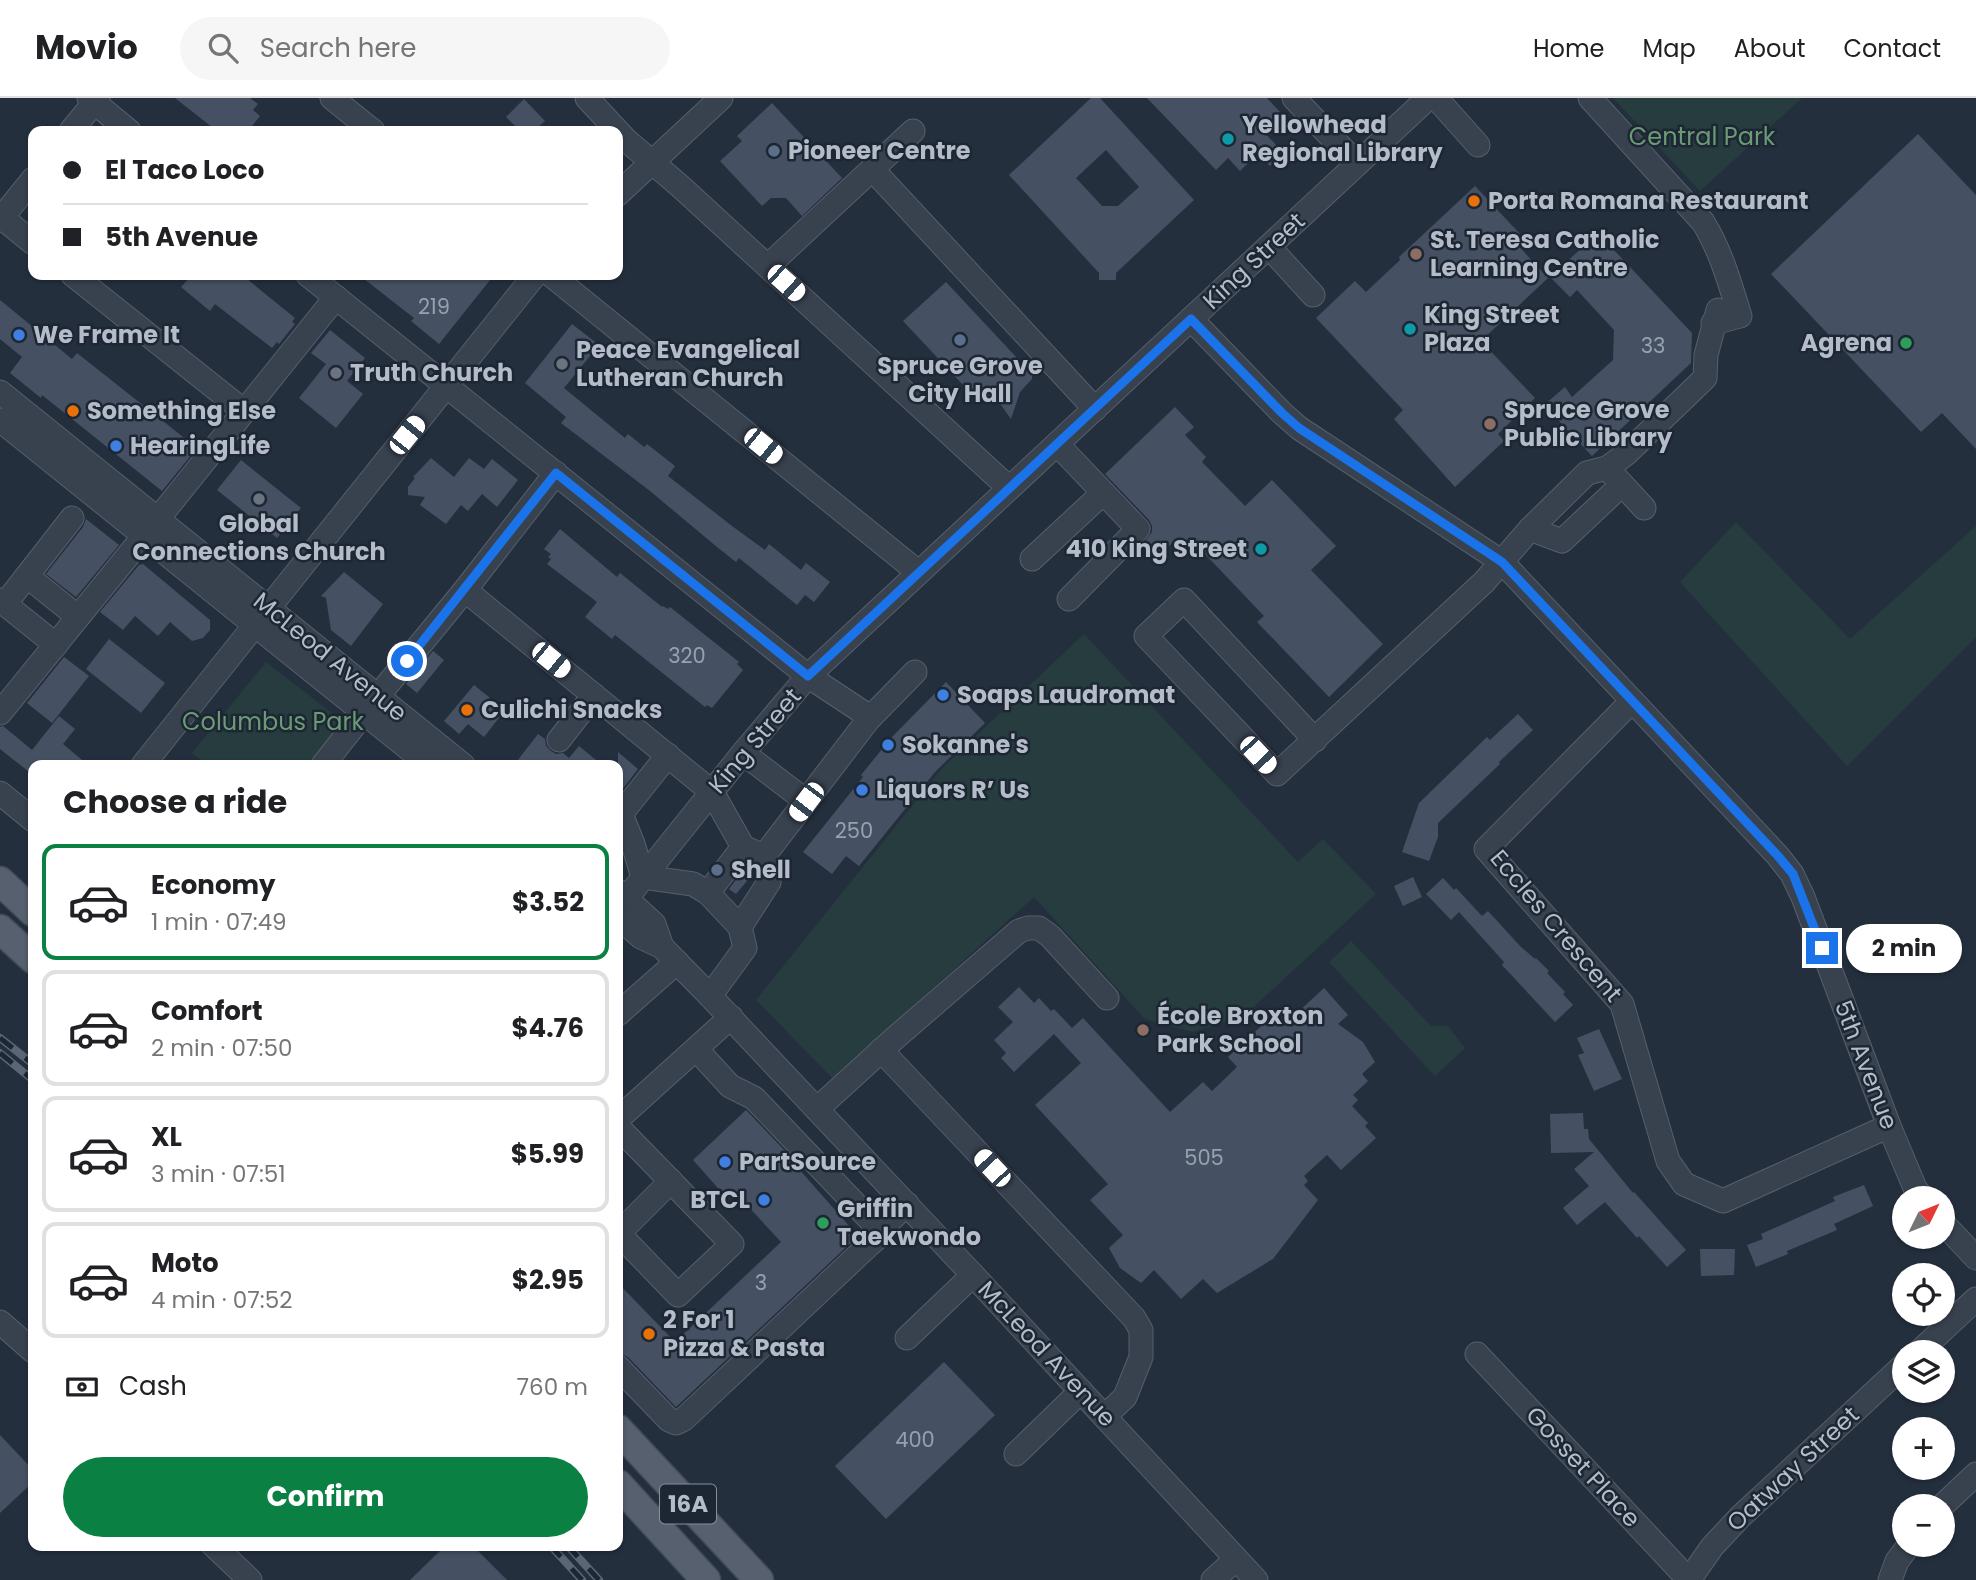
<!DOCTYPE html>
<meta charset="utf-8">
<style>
:root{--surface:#fff;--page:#f6f6f6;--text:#202124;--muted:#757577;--line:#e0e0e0;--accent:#0b8043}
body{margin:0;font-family:Poppins,sans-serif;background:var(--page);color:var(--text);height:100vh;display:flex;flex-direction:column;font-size:26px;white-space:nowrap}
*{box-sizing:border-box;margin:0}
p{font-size:23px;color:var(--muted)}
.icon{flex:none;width:38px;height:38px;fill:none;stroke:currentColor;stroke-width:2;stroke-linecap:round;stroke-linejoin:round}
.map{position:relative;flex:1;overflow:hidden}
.sheet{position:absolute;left:28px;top:662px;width:595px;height:791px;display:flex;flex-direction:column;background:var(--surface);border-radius:14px;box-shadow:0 2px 5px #0004}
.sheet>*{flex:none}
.banner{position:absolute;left:28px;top:28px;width:595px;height:154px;border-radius:14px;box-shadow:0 2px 5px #0004;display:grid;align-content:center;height:154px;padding:0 35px;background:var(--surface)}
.needle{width:46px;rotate:47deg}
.fabs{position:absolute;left:1892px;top:1088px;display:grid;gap:14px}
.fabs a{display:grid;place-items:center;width:63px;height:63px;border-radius:50%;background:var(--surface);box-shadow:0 2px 5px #0004;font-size:35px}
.end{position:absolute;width:32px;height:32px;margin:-16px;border:9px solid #1a73e8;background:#fff;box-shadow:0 0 0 4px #fff}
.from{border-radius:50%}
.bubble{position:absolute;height:49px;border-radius:24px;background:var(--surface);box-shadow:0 2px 5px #0004;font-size:23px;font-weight:700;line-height:49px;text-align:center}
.car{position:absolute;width:21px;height:42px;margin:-21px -10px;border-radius:9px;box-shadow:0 0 5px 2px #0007;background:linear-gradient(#fff 24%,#345 0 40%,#fff 0 76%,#345 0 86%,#fff 0)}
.banner b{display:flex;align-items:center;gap:24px;height:66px;font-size:26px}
.banner b+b{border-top:2px solid var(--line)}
.banner i{width:18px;height:18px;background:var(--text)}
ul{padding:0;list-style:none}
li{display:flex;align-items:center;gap:21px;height:116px;margin:0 14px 10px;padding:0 21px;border:4px solid var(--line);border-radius:14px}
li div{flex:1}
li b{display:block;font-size:26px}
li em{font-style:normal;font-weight:700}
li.selected{border-color:var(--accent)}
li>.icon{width:63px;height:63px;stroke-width:1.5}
h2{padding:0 35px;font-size:32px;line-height:84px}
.pay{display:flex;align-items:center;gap:18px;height:77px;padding:0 35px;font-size:26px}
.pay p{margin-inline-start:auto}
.cta{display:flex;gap:14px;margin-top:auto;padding:14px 35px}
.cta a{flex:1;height:80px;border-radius:42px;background:var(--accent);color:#fff;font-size:28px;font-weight:700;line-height:80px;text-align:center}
header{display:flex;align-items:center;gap:42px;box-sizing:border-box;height:98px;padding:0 35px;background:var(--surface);border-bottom:2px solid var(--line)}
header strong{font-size:33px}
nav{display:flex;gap:38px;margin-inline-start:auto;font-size:24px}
.search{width:490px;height:63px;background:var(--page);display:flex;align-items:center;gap:18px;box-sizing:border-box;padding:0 24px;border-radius:38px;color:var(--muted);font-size:26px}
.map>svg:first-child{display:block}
.green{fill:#263c3f}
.building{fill:#455162;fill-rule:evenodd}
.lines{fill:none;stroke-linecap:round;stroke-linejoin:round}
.minor-casing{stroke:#565f6c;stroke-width:25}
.major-casing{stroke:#414a57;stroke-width:31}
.minor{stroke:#38414e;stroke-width:23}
.major{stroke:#56606e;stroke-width:28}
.rail-casing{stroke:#5a6575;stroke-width:8}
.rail{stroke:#1d2633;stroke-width:5;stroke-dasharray:16;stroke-linecap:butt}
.route{stroke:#1a73e8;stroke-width:9}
.culture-dot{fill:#0f9aa8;stroke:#1d2633;stroke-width:2.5}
.service-dot{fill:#5c6f8a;stroke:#1d2633;stroke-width:2.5}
.food-dot{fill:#e8710a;stroke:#1d2633;stroke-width:2.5}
.education-dot{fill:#8d6e63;stroke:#1d2633;stroke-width:2.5}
.shop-dot{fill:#3f7fe0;stroke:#1d2633;stroke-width:2.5}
.leisure-dot{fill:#2e9e5b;stroke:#1d2633;stroke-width:2.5}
.worship-dot{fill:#6b7280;stroke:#1d2633;stroke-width:2.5}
.labels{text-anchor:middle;stroke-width:5;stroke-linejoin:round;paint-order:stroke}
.number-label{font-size:21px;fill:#98a1af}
.shield{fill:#1d2633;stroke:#878f9c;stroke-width:2}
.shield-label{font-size:23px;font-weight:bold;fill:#b4bcc9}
.poi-label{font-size:24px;font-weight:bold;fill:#b4bcc9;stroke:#1d2633;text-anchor:start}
.park-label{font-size:24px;fill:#6b9a76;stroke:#1d2633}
.street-label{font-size:24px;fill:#b4bcc9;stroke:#1d2633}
</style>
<header>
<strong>Movio</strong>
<div class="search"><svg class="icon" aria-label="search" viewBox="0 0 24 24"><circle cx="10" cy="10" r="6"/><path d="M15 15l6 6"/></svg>Search here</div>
<nav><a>Home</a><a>Map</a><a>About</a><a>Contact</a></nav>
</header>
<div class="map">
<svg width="1976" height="1482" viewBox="0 0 1976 1482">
<rect width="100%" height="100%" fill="#242f3e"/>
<!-- green -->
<g class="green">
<path d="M1613 0H1802L1700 93Z"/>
<path d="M1736 424 1850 541 1976 428V539L1847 668 1680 484Z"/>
<path d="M1084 536 1298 764 1323 741 1376 796 1245 917 1193 934 1145 921 1034 799 833 981 756 902 944 668Z"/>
<path d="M266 564 346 626 313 667H207L192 655Z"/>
<path d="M1351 843 1431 928H1448L1465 950 1435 978 1329 864Z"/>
</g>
<!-- building -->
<g class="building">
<path d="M175 0H250L258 6 253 12 260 18 248 33H217Z"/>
<path d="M1091 0H1100L1194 102 1116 175V182H1099V175L1009 77ZM1106 52 1139 89 1118 108H1102L1076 80Z"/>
<path d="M1147 0H1267L1280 14 1262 32 1278 49 1279 59 1270 68 1258 55 1240 73 1228 60 1216 72Z"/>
<path d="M524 1 545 23 534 33H520L506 19Z"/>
<path d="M772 5 842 80 802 118 786 100H771L762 108 720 63 742 43 737 38Z"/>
<path d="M1918 36 1976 97V351L1942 315 1921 334 1771 176Z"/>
<path d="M1475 88 1520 136 1513 142 1548 180 1481 243 1535 300 1498 336 1504 343 1455 389 1394 321 1403 312 1316 220 1355 183 1366 194 1400 162 1399 159Z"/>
<path d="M1598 135 1692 235 1691 265 1592 358 1544 307 1565 289 1572 299 1613 262 1614 232 1577 192 1570 199 1550 179Z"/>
<path d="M192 177H242L295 220 292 224 295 226 279 246 277 244 272 250 215 206 210 213 181 189Z"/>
<path d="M359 177H494L439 246 411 223 414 220Z"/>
<path d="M946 184 1018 261V269L1029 271 1032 275V281L1020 294 1011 321 1001 307 981 300 978 303 903 223Z"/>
<path d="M0 202 72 261 77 255 197 350 162 393 42 297 41 300 10 275 22 259 0 241Z"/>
<path d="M572 226 599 247 564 290 625 340 628 336 644 349 647 346 675 368 668 378 732 428 765 452 769 446 801 472 806 465 830 484 814 504 805 497 797 507 739 460 736 464 717 449 650 393 561 325 566 319 525 285Z"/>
<path d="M330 232 365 260 347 283 363 296 336 330 299 300 326 266 311 255Z"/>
<path d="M1175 309 1194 329 1185 337 1206 359 1202 364 1245 408 1272 382 1336 448 1311 472 1383 546 1329 599 1257 524 1264 518 1203 454 1198 460 1178 439 1157 460 1143 446 1152 434V428L1149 422 1105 376Z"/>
<path d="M431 360 454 379 469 360 484 371 492 361 518 382 497 409 482 396 468 413 461 407 446 426 420 407 425 399 408 397V389L415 380 413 379Z"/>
<path d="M241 362 301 410 277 440 217 392Z"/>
<path d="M86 421 119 447 76 499 46 476 83 429Z"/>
<path d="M560 431 617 479 620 475 662 509 663 508 668 511 670 509 739 564 737 566 743 572 712 610 707 607 705 609 615 537 612 541 585 519 597 504 547 466 551 461 548 459 551 456 544 451Z"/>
<path d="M143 466 210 522V532L203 540 192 543 170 524 158 538 135 518 123 532 100 514 139 467Z"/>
<path d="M344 474 383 506 351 548 331 532 326 500 321 498Z"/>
<path d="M109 541 165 585 141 615 86 571Z"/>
<path d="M433 553 444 562 417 595 406 586Z"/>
<path d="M64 559 89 578 52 625 27 605Z"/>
<path d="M946 584 985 625 935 674 859 768 846 758 832 776 803 754 863 679 861 677 892 639Z"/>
<path d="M474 587 490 600 487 603 502 616 484 639 468 626 459 636 444 623Z"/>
<path d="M1518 616 1533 632 1499 664 1500 666 1438 725V739L1429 763 1402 754 1419 705 1487 639 1490 642Z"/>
<path d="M59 618 75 631 63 646 88 667H33V677L0 651V629L3 628 32 652Z"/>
<path d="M538 636 545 641 546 648 551 653 556 656 563 655 569 660 579 648 602 667H514Z"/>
<path d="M618 654 638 671 618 697Z"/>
<path d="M744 771 752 777 736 796 729 791Z"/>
<path d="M1413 779 1422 799 1403 808 1394 788Z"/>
<path d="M1443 780 1454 792 1456 790 1482 818 1488 813 1521 849 1535 861 1536 860 1549 873 1547 875 1565 894 1563 896 1573 907 1555 924 1502 867 1504 864 1459 814 1451 822 1426 796Z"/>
<path d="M1019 889 1034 905 1039 900 1051 913 1054 911 1072 930 1083 920 1170 1014 1203 984 1212 993 1237 969 1228 959 1273 917 1283 928 1324 890 1348 917 1338 926 1363 944 1375 964 1362 976 1368 983 1353 997 1358 1002 1352 1008 1368 1025 1365 1028 1376 1040 1341 1072 1327 1057 1304 1078 1308 1083 1304 1087 1318 1102 1273 1161 1217 1195 1203 1181 1181 1201 1154 1172 1141 1185 1120 1170 1109 1150 1123 1137 1090 1102 1108 1086 1035 1007 1081 965 1054 936 1014 974 1001 960 1006 955 994 942 1013 924 998 909Z"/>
<path d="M1599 931 1622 981 1594 993 1578 957 1584 955 1577 940Z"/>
<path d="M746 1012 791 1059 790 1061 858 1138 676 1309 628 1259 618 1255V1185L675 1244 781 1144 733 1092 725 1098 693 1062Z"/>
<path d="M1583 1015 1584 1031H1588L1589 1041 1633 1095 1634 1094 1686 1152 1667 1169 1639 1138 1637 1140 1605 1104 1577 1127 1563 1110 1589 1088 1574 1071 1594 1054 1551 1055 1550 1016Z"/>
<path d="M1864 1087 1873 1108 1834 1126 1837 1132 1787 1153 1788 1156 1756 1169 1747 1147 1763 1141 1761 1136 1835 1103 1833 1099Z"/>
<path d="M1700 1151H1735L1734 1177 1701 1178Z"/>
<path d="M944 1264 995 1317 886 1421 835 1368Z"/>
<path d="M0 1337 33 1372V1384L0 1415Z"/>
<path d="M446 1447H472L507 1482H410Z"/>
</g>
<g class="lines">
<defs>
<g id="minor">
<path d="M89 0 129 33"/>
<path d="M332 0 373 33"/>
<path d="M587 0 626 42 680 88 1009 390"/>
<path d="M1294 0 1357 66"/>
<path d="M1436 0 1478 47"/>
<path d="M1590 0 1703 124C1721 153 1730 186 1740 218L1713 225"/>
<path d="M71 33 98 0"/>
<path d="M872 71 1095 311"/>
<path d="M618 96 721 0"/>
<path d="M0 118 33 145"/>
<path d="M0 122 33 81"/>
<path d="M1269 149 1313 197"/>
<path d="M768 168 913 33"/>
<path d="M73 177 244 313"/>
<path d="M308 177 808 578 870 619"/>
<path d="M551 177 918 474"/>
<path d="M1191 221 1282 315 1299 330 1502 464 1778 758 1792 776 1803 799 1889 1028 1915 1090 1923 1101"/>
<path d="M0 294 463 667"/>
<path d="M0 322 429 667"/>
<path d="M1057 346 1138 431 1069 501"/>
<path d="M1607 370 1626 356 1705 280 1706 257 1718 212"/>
<path d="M157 422 336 199"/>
<path d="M1530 431 1562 443 1613 395"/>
<path d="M1032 461 1103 395"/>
<path d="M27 478 78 519"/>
<path d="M465 492 712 694 743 749 764 758"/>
<path d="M0 502 56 547"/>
<path d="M5 506 72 420"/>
<path d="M378 598 465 492 556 375"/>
<path d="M1632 603 1486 751 1622 906 1668 1063 1684 1086 1723 1103 1889 1028"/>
<path d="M0 615 144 438"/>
<path d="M559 642 594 597"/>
<path d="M1315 642 1184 502 1146 538 1277 676 1484 484 1530 431 1587 375 1607 370 1644 410"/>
<path d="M743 655 806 703"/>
<path d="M668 657 621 716 633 746 643 779 693 786 708 795 740 829"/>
<path d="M143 667 535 177"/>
<path d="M323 667 364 615"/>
<path d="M0 695 33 722"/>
<path d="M618 793 654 826 662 849"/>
<path d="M708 795 743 749"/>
<path d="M618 811 743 655 808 578 1428 0"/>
<path d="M618 819 641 839 662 849 710 898 973 1177 1256 1482"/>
<path d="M710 898 745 850 740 829 769 784 764 758 868 622 915 574"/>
<path d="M618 916 677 864"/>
<path d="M697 952 730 988 754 1000 880 1132"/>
<path d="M881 952 1134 1220 1141 1232V1259L1125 1299 1105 1318"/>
<path d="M817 1011 895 940 1019 833 1028 830H1039L1050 838 1107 900"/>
<path d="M618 1021 731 919"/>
<path d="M618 1029 732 1146 678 1197 619 1136"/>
<path d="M1942 1124 1976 1160"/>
<path d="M618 1136 671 1083"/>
<path d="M0 1224 33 1253"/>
<path d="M907 1240 973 1177"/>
<path d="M1918 1255 1976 1201"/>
<path d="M1477 1256 1689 1482"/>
<path d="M618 1269 669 1322 676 1325 684 1321 870 1146 877 1140 880 1132 907 1106"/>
<path d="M1016 1356 1081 1293"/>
<path d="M1941 1409 1976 1376"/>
<path d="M213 1447 250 1482"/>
<path d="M1213 1482 1236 1461"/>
<path d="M1689 1482 1712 1449 1740 1419 1904 1267"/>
<path d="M1890 1482 1897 1463 1909 1447"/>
</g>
<g id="major">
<path d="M0 783 33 814"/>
<path d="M0 831 33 861"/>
<path d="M618 1331 759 1482"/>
<path d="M618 1386 706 1482"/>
</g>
</defs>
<!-- minor casing -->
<use href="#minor" class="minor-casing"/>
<!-- major casing -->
<use href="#major" class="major-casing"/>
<!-- minor -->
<use href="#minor" class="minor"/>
<!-- major -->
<use href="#major" class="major"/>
<defs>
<g id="rail">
<path d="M0 940 33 966"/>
<path d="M0 955 33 982"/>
<path d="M550 1447 582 1482"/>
<path d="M567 1447 599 1482"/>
</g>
</defs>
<!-- rail casing -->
<use href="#rail" class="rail-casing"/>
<!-- rail -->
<use href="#rail" class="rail"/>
</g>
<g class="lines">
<!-- route -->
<path class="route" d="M407 563 556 375 808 578 1191 221 1282 315 1299 330 1502 464 1778 758 1793 776 1822 850"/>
</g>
<!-- markers -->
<g class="culture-dot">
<circle cx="1228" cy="41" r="7"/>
<circle cx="1410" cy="231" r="7"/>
<circle cx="1261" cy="451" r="7"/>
</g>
<g class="service-dot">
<circle cx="774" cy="53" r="7"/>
<circle cx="960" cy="242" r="7"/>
<circle cx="717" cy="772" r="7"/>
</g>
<g class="food-dot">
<circle cx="1474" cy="103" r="7"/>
<circle cx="73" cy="313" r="7"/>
<circle cx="467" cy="612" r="7"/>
<circle cx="649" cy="1236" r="7"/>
</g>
<g class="education-dot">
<circle cx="1416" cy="156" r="7"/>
<circle cx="1490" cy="326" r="7"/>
<circle cx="1143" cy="932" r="7"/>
</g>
<g class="shop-dot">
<circle cx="19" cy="237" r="7"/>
<circle cx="116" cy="348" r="7"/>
<circle cx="943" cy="597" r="7"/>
<circle cx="888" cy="647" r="7"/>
<circle cx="862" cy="692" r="7"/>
<circle cx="725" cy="1064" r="7"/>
<circle cx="764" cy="1102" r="7"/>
</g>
<g class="leisure-dot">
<circle cx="1906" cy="245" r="7"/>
<circle cx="823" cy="1125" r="7"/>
</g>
<g class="worship-dot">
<circle cx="562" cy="266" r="7"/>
<circle cx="336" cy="275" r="7"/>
<circle cx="259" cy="401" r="7"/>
</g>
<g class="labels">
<!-- number labels -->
<g class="number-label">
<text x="434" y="216">219</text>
<text x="1653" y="255">33</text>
<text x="687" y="565">320</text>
<text x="854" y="740">250</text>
<text x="1204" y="1067">505</text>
<text x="761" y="1192">3</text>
<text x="915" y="1349">400</text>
</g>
<!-- shield labels -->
<rect class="shield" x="660" y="1386.5" width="56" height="39" rx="5"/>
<g class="shield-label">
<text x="688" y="1414">16A</text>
</g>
<!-- poi labels -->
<g class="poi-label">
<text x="1242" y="35">Yellowhead<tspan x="1242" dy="28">Regional Library</tspan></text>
<text x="788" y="61">Pioneer Centre</text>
<text x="1488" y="111">Porta Romana Restaurant</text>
<text x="1430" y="150">St. Teresa Catholic<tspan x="1430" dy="28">Learning Centre</tspan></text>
<text x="1424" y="225">King Street<tspan x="1424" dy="28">Plaza</tspan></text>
<text x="33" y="245">We Frame It</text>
<text x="1892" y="253" text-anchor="end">Agrena</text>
<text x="576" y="260">Peace Evangelical<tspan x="576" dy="28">Lutheran Church</tspan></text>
<text x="960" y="276" text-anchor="middle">Spruce Grove<tspan x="960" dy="28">City Hall</tspan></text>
<text x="350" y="283">Truth Church</text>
<text x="1504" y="320">Spruce Grove<tspan x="1504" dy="28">Public Library</tspan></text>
<text x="87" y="321">Something Else</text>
<text x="130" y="356">HearingLife</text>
<text x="259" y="434" text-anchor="middle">Global<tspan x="259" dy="28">Connections Church</tspan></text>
<text x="1247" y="459" text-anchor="end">410 King Street</text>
<text x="957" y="605">Soaps Laudromat</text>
<text x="481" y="620">Culichi Snacks</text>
<text x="902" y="655">Sokanne's</text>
<text x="876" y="700">Liquors R’ Us</text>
<text x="731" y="780">Shell</text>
<text x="1157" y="926">École Broxton<tspan x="1157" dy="28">Park School</tspan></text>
<text x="739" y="1072">PartSource</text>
<text x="750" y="1110" text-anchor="end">BTCL</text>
<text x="837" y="1119">Griffin<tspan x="837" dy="28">Taekwondo</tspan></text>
<text x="663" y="1230">2 For 1<tspan x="663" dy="28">Pizza &amp; Pasta</tspan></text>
</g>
<!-- park labels -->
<g class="park-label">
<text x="1702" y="47">Central Park</text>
<text x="273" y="632">Columbus Park</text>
</g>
<!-- street labels -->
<g class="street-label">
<text transform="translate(1254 163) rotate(-43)" y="8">King Street</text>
<text transform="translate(330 559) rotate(39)" y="8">McLeod Avenue</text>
<text transform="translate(755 643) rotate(-50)" y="8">King Street</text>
<text transform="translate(1556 828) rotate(50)" y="8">Eccles Crescent</text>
<text transform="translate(1866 967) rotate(69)" y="8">5th Avenue</text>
<text transform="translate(1047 1256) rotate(47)" y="8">McLeod Avenue</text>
<text transform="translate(1583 1369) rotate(47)" y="8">Gosset Place</text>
<text transform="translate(1793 1371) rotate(-43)" y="8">Oatway Street</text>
</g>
</g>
</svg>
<div class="fabs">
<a><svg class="needle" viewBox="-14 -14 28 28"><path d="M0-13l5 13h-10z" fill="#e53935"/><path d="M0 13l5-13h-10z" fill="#757577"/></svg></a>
<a><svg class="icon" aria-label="locate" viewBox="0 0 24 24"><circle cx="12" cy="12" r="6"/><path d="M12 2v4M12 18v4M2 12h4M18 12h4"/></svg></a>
<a><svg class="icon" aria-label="layers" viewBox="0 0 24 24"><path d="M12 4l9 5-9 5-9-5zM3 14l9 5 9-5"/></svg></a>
<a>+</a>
<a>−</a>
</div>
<i class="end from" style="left:407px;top:563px"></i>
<i class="end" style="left:1822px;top:850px"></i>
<div class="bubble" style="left:1846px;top:826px;width:116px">2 min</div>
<i class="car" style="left:786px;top:185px;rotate:132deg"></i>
<i class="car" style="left:407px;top:337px;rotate:39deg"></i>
<i class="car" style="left:763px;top:348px;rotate:129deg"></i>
<i class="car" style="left:551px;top:562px;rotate:129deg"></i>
<i class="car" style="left:1258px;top:657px;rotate:137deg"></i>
<i class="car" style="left:806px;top:704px;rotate:217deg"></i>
<i class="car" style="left:992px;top:1070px;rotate:317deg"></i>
<div class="banner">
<b><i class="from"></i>El Taco Loco</b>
<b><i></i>5th Avenue</b>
</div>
<section class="sheet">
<h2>Choose a ride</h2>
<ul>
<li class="selected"><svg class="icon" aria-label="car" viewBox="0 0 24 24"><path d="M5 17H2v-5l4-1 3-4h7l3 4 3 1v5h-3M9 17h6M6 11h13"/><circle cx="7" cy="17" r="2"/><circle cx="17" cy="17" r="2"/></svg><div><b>Economy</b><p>1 min · 07:49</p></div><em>$3.52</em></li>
<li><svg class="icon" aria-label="car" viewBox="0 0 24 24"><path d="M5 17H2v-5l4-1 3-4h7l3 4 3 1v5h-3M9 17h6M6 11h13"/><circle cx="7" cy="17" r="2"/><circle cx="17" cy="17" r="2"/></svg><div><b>Comfort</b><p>2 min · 07:50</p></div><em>$4.76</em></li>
<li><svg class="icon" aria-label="car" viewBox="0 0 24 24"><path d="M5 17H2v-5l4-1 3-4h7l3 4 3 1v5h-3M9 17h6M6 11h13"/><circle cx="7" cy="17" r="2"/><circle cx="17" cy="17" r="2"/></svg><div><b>XL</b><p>3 min · 07:51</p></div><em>$5.99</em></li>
<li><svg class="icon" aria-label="car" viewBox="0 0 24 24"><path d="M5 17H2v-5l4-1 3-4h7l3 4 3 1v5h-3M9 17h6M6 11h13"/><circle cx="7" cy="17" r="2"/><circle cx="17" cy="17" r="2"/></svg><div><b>Moto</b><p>4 min · 07:52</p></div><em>$2.95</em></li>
</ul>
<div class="pay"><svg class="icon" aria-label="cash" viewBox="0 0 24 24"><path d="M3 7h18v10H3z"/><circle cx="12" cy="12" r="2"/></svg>Cash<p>760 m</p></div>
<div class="cta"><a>Confirm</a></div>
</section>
</div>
